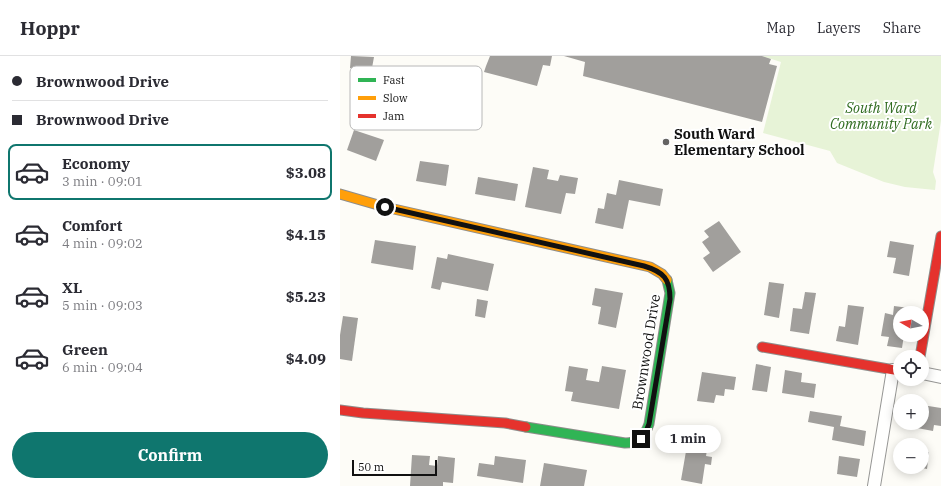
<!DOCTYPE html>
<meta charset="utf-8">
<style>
:root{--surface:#fff;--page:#f2f2f3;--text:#2b2b33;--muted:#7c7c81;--line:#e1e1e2;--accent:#0f766e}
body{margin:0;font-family:"IBM Plex Serif",serif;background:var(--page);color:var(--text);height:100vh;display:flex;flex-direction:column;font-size:15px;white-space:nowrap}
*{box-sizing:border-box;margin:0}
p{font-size:13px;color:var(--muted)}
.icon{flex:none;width:22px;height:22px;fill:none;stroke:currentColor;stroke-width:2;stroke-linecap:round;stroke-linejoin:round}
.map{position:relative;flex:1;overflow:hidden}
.drawer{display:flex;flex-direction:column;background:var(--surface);width:340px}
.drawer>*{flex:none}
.hud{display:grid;align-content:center;height:88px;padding:0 12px;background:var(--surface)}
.needle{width:26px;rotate:279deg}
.buttons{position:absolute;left:553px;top:250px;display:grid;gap:8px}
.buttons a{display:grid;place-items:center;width:36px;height:36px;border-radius:50%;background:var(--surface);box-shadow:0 2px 10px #0003;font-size:20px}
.scale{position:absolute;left:12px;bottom:10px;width:85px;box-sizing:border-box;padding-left:4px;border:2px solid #111;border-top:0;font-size:11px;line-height:14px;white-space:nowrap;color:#111;-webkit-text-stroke:3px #fff;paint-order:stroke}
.end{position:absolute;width:18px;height:18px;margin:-9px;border:5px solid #111;background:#fff;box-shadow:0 0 0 2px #fff}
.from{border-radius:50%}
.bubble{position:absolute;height:28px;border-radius:14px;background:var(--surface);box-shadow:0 2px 10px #0003;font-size:13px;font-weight:700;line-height:28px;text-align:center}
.hud b{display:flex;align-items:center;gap:14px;height:38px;font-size:15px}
.hud b+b{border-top:1px solid var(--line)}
.hud i{width:10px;height:10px;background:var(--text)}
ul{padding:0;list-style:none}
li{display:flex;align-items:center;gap:12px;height:56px;margin:0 8px 6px;padding:0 4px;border:2px solid transparent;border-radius:8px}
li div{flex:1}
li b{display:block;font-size:15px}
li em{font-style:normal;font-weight:700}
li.selected{border-color:var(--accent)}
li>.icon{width:36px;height:36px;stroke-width:1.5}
.action{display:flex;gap:8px;margin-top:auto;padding:8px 12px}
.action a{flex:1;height:46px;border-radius:24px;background:var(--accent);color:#fff;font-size:16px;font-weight:700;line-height:46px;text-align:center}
header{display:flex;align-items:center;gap:24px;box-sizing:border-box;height:56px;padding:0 20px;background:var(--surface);border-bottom:1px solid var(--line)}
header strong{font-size:19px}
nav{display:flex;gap:22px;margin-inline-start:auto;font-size:14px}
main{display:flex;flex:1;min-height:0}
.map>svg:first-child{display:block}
.green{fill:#e7f3d7}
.building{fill:#a19f9c}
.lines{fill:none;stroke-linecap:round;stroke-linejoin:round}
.street-casing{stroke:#979795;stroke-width:14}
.fast-casing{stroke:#8e8d8b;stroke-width:11}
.slow-casing{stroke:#8e8d8b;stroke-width:11}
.jam-casing{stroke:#8e8d8b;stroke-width:11}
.street{stroke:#fffffe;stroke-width:12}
.fast{stroke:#30b455;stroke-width:9}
.slow{stroke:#ff9f0a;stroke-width:9}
.jam{stroke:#e5322d;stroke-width:9}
.route{stroke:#111;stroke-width:5}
.poi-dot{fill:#646362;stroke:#fff;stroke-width:1.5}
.labels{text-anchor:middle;stroke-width:4;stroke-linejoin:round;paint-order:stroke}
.park-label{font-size:14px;font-style:italic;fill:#2f6b1f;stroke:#fff}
.poi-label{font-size:14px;font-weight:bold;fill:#111;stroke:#fff;text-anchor:start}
.street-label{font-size:14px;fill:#111;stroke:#fff}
.key{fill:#fff;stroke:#b8b8b8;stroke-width:1}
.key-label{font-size:11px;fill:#111}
</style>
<header>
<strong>Hoppr</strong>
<nav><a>Map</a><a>Layers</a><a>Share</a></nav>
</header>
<main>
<section class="drawer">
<div class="hud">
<b><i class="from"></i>Brownwood Drive</b>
<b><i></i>Brownwood Drive</b>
</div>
<ul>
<li class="selected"><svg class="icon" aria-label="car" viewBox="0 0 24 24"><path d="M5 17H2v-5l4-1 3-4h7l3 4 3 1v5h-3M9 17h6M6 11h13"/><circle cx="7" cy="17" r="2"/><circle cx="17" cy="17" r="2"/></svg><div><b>Economy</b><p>3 min · 09:01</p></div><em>$3.08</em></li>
<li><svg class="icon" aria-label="car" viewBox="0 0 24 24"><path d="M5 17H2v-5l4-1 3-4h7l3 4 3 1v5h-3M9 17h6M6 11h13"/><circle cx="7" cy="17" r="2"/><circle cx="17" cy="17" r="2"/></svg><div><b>Comfort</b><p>4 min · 09:02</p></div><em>$4.15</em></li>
<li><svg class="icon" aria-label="car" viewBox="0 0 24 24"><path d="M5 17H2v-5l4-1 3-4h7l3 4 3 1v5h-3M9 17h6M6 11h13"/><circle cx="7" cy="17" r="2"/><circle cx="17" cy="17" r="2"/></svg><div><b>XL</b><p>5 min · 09:03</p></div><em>$5.23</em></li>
<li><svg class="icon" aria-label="car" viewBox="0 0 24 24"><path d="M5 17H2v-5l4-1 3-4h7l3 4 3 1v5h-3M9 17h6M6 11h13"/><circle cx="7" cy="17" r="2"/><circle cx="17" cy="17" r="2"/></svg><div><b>Green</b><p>6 min · 09:04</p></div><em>$4.09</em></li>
</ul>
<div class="action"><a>Confirm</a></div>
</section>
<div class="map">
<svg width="601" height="430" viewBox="0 0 601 430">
<rect width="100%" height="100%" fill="#fdfcf7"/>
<!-- green -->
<path class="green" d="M422 0H601V65L593 116 596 125 595 134 565 131 544 126 497 107 490 95 423 77 441 6Z"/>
<!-- building -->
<g class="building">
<path d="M11 0 34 1 30 23 14 21 15 13 10 12Z"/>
<path d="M150 0H212L210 10 203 9 197 30 144 16 146 10Z"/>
<path d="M224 0H422L431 3 429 8 437 10 422 66 243 20 245 6Z"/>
<path d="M14 74 44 84 36 105 7 94Z"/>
<path d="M80 105 109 109 106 130 76 125Z"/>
<path d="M193 111 209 114 207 123 218 125 220 119 238 122 235 138 226 137 221 158 185 151Z"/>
<path d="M138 121 178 128 175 145 135 138Z"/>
<path d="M279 124 323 133 320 150 289 144 283 173 255 167 258 152 264 153 267 137 276 139Z"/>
<path d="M379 165 401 196 373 216 363 202 370 197 362 186 369 181 364 175Z"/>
<path d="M35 184 76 190 73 214 31 207Z"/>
<path d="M550 185 574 189 569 220 553 217 556 202 547 201Z"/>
<path d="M108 198 154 208 148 235 102 226 100 234 91 232 97 201 107 203Z"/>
<path d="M429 226 444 228 439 262 424 259Z"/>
<path d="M255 232 283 237 276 272 258 268 261 251 252 249Z"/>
<path d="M465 236 476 237 469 278 450 275 453 252 462 253Z"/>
<path d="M137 243 148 245 145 262 135 260Z"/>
<path d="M508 249 524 251 518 289 496 285 499 270 505 271Z"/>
<path d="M554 250 569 252 568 257H560V279H564L562 292 547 290 549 281 541 280 545 257 553 259Z"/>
<path d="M3 260 18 262 12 305 0 303V279Z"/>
<path d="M416 308 431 311 427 336 412 334Z"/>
<path d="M229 310 248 313 246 324 259 326 262 310 286 314 279 353 231 345 233 336 225 335Z"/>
<path d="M445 314 462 317 461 326 476 328 474 342 442 337Z"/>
<path d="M362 316 396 321 394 334 385 333 384 340 376 339 374 347 357 345Z"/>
<path d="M582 349 601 352V370L594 369 593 375 577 372 578 367H582Z"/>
<path d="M470 355 502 360 500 370 526 375 524 390 492 384 494 371 468 366Z"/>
<path d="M349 378 369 382 366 400 372 401 371 409 365 408 362 428 341 424Z"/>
<path d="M582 395 589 396 587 413 582 412Z"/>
<path d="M72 399 90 400 89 409 97 410 98 400 115 402 113 427 103 426V430H70Z"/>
<path d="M155 400 186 404 183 427 137 420 139 407 154 409Z"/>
<path d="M499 400 520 403 517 421 497 418Z"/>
<path d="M204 407 247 414 244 430H200Z"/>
</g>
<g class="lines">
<defs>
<g id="street">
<path d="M582 317 601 321"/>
<path d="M534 430 553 314"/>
</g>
<path id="fast" d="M186 371 285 387C298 387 305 380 309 368L330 237 327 224"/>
<path id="slow" d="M0 138 45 151 310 211 322 218 327 224"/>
<g id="jam">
<path d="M422 291 560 315"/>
<path d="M580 301 601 180"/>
<path d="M0 354 23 357 165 367 186 371"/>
</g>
</defs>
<!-- street casing -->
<use href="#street" class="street-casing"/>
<!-- fast casing -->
<use href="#fast" class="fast-casing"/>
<!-- slow casing -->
<use href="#slow" class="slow-casing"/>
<!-- jam casing -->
<use href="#jam" class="jam-casing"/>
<!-- street -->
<use href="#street" class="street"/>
<!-- fast -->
<use href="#fast" class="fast"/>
<!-- slow -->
<use href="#slow" class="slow"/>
<!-- jam -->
<use href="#jam" class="jam"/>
</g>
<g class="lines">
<!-- route -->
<path class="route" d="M45 151 304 210C324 216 330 223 330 243L309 368 305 378 301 383"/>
</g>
<!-- markers -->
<circle class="poi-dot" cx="326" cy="86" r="4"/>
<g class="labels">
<!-- park labels -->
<g class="park-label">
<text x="541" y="57">South Ward<tspan x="541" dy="16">Community Park</tspan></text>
</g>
<!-- poi labels -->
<g class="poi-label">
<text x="334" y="83">South Ward<tspan x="334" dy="16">Elementary School</tspan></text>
</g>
<!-- street labels -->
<g class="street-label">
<text transform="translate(306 296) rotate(-81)" y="5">Brownwood Drive</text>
</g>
</g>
<!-- legend -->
<rect x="10" y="10" width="132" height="64" rx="6" class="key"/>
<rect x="18" y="22" width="18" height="4" fill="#30b455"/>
<rect x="18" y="40" width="18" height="4" fill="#ff9f0a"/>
<rect x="18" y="58" width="18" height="4" fill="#e5322d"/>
<g class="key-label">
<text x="43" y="28">Fast</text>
<text x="43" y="46">Slow</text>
<text x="43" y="64">Jam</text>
</g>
</svg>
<div class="buttons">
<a><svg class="needle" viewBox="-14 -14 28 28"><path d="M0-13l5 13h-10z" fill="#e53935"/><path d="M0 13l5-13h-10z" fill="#7c7c81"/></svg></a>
<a><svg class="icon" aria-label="locate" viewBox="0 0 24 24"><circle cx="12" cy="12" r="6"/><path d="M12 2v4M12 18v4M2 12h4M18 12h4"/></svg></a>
<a>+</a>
<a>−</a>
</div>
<div class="scale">50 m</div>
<i class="end from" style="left:45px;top:151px"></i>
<i class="end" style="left:301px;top:383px"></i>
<div class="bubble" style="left:315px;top:369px;width:66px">1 min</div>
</div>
</main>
